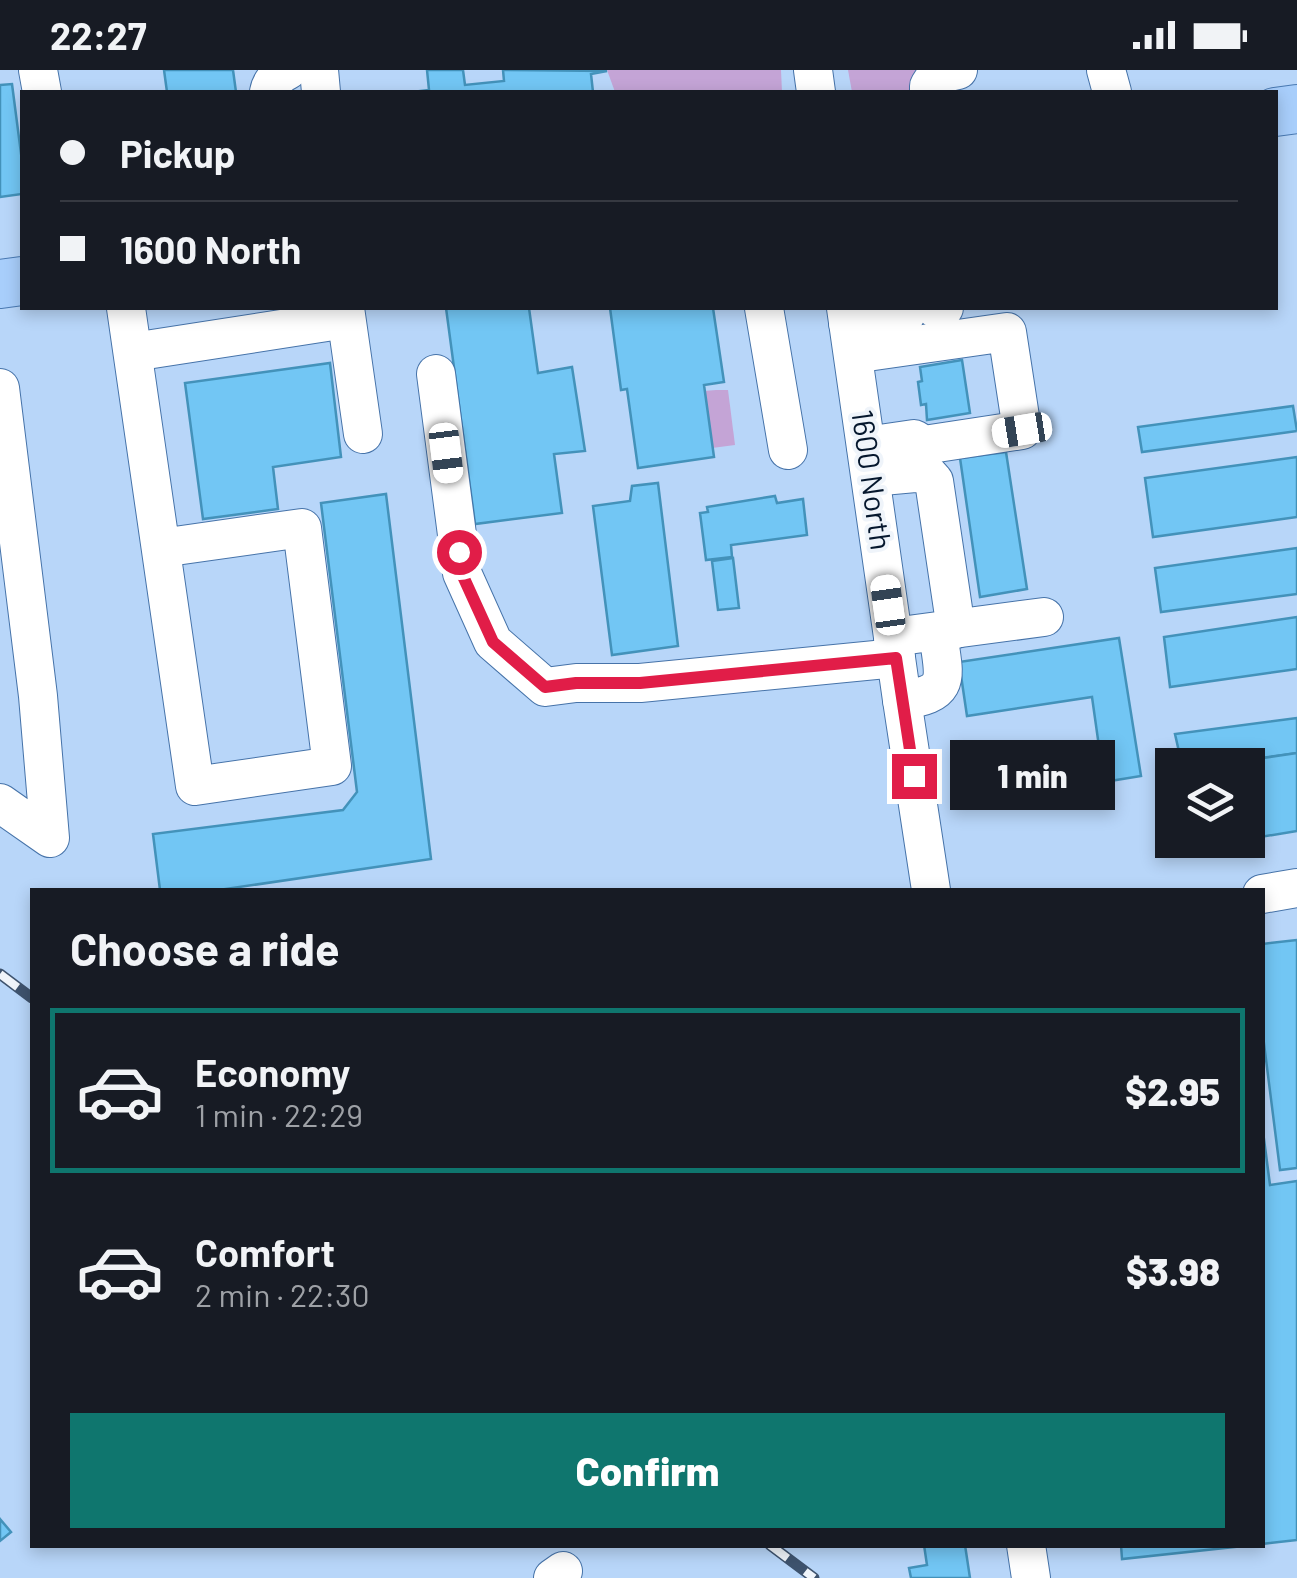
<!DOCTYPE html>
<meta charset="utf-8">
<style>
:root{--surface:#171b24;--page:#242831;--text:#f1f3f6;--muted:#9ea1a6;--line:#363941;--accent:#0f766e}
body{margin:0;font-family:Barlow,sans-serif;background:var(--page);color:var(--text);height:100vh;display:flex;flex-direction:column;font-size:38px;white-space:nowrap}
*{box-sizing:border-box;margin:0}
p{font-size:32px;color:var(--muted)}
.icon{flex:none;width:55px;height:55px;fill:none;stroke:currentColor;stroke-width:2;stroke-linecap:round;stroke-linejoin:round}
.map{position:relative;flex:1;overflow:hidden}
.details{position:absolute;left:30px;top:818px;width:1235px;height:660px;display:flex;flex-direction:column;background:var(--surface);border-radius:0px;box-shadow:0 5px 15px #0003}
.details>*{flex:none}
.hud{position:absolute;left:20px;top:20px;width:1258px;height:220px;border-radius:0px;box-shadow:0 5px 15px #0003;display:grid;align-content:center;height:220px;padding:0 40px;background:var(--surface)}
.controls{position:absolute;left:1155px;top:678px;display:grid;gap:20px}
.controls a{display:grid;place-items:center;width:110px;height:110px;border-radius:0px;background:var(--surface);box-shadow:0 5px 15px #0003;font-size:50px}
.end{position:absolute;width:45px;height:45px;margin:-22px;border:12px solid #e11d48;background:#fff;box-shadow:0 0 0 5px #fff}
.from{border-radius:50%}
.bubble{position:absolute;height:70px;border-radius:0px;background:var(--surface);box-shadow:0 5px 15px #0003;font-size:32px;font-weight:800;line-height:70px;text-align:center}
.car{position:absolute;width:30px;height:60px;margin:-30px -15px;border-radius:12px;box-shadow:0 0 8px 2px #0007;background:linear-gradient(#fff 24%,#345 0 40%,#fff 0 76%,#345 0 86%,#fff 0)}
.hud b{display:flex;align-items:center;gap:35px;height:95px;font-size:38px}
.hud b+b{border-top:2px solid var(--line)}
.hud i{width:25px;height:25px;background:var(--text)}
ul{padding:0;list-style:none}
li{display:flex;align-items:center;gap:30px;height:165px;margin:0 20px 15px;padding:0 20px;border:5px solid transparent;border-radius:0px}
li div{flex:1}
li b{display:block;font-size:38px}
li em{font-style:normal;font-weight:800}
li.on{border-color:var(--accent)}
li>.icon{width:90px;height:90px;stroke-width:1.5}
h2{padding:0 40px;font-size:45px;line-height:120px}
.button{display:flex;gap:20px;margin-top:auto;padding:20px 40px}
.button a{flex:1;height:115px;border-radius:0px;background:var(--accent);color:#fff;font-size:40px;font-weight:800;line-height:115px;text-align:center}
.status{display:flex;justify-content:space-between;align-items:center;height:70px;padding:0 50px;background:var(--surface);direction:ltr}
.status svg{height:28px;fill:currentColor}
.map>svg:first-child{display:block}
.green{fill:#c4a4d6}
.building{fill:#72c6f4;stroke:#4392ba;stroke-width:2.5}
.lines{fill:none;stroke-linecap:round;stroke-linejoin:round}
.minor-casing{stroke:#4673a9;stroke-width:40}
.major-casing{stroke:#4979b2;stroke-width:50}
.minor{stroke:#fff;stroke-width:38}
.major{stroke:#a8cefb;stroke-width:48}
.rail-casing{stroke:#3e536e;stroke-width:11}
.rail{stroke:#eff4fa;stroke-width:8;stroke-dasharray:22;stroke-linecap:butt}
.route{stroke:#e11d48;stroke-width:12}
.labels{text-anchor:middle;stroke-width:8;stroke-linejoin:round;paint-order:stroke}
.street-label{font-size:30px;fill:#05172d;stroke:#eff4fa}
</style>
<div class="status"><b>22:27</b><svg viewBox="0 0 49 12"><path d="M0 12V9h3v3zM5 12V6h3v6zM10 12V3h3v9zM15 12V0h3v12zM26 1h20v11H26zM47 4h2v5h-2z"/></svg></div>
<div class="map">
<svg width="1297" height="1508" viewBox="0 0 1297 1508">
<rect width="100%" height="100%" fill="#b8d6f9"/>
<!-- green -->
<g class="green">
<path d="M607 0H781L782 22H615Z"/>
<path d="M848 0H915L917 3 912 22H852Z"/>
<path d="M716 320H728L735 375 712 378 704 321Z"/>
</g>
<!-- building -->
<g class="building">
<path d="M164 0H233L236 22H167Z"/>
<path d="M427 0H463L465 15 504 11 503 0 607 1 591 4 593 22H412L429 20Z"/>
<path d="M12 14 22 91V124L0 127V15Z"/>
<path d="M446 238H529L538 303 572 297 585 381 554 384 562 443 475 454Z"/>
<path d="M610 238H713L724 312 704 315 714 387 638 398 627 319 621 320Z"/>
<path d="M962 290 970 343 927 350 926 334 921 335 918 312 922 311 920 297Z"/>
<path d="M330 293 341 387 273 397 278 439 203 449 185 313Z"/>
<path d="M1293 336 1297 361 1142 382 1138 357Z"/>
<path d="M1006 382 1027 519 980 527 960 388Z"/>
<path d="M1297 387V447L1153 467 1145 408Z"/>
<path d="M658 413 678 576 612 585 593 436 630 431 632 416Z"/>
<path d="M386 424 431 789 219 820H160L153 764 343 740 357 722 321 433Z"/>
<path d="M775 426 777 433 803 429 807 465 731 475 732 487 706 490 700 443 708 442 707 437Z"/>
<path d="M1297 478V524L1161 542 1155 498Z"/>
<path d="M733 488 739 538 718 540 712 491Z"/>
<path d="M1297 547V599L1170 617 1164 567Z"/>
<path d="M1119 568 1141 706 1104 712 1092 627 967 646 959 592Z"/>
<path d="M1297 648V683L1213 695H1182L1175 664Z"/>
<path d="M1297 683V761L1248 769V695H1215Z"/>
<path d="M1297 870V1098L1280 1100 1262 958V874Z"/>
<path d="M1262 1054 1270 1115 1297 1111V1470L1262 1474Z"/>
<path d="M0 1449 11 1462 0 1471Z"/>
<path d="M924 1475H965L970 1508H911L909 1498 927 1495Z"/>
<path d="M1121 1475H1253L1122 1489Z"/>
</g>
<g class="lines">
<defs>
<g id="minor">
<path d="M38 0 42 22"/>
<path d="M319 0 321 22"/>
<path d="M813 0 816 22"/>
<path d="M1106 0 1112 22"/>
<path d="M269 22C271 11 278 5 288 0"/>
<path d="M929 22V16L936 5 958 0"/>
<path d="M126 238 195 716 332 696 302 458 161 478"/>
<path d="M345 238 363 364"/>
<path d="M764 238 788 380"/>
<path d="M846 238 902 630 931 820"/>
<path d="M936 239 944 238"/>
<path d="M848 253 906 244"/>
<path d="M133 282 346 249"/>
<path d="M853 284 1007 262 1022 360 924 375 914 369 866 376"/>
<path d="M436 304 462 503 493 572 545 617 576 613H640L896 588"/>
<path d="M0 318 38 626 50 768 0 733"/>
<path d="M871 407 926 402 934 411 956 559"/>
<path d="M893 567 1044 547"/>
<path d="M902 630C955 624 943 605 938 562"/>
<path d="M1262 824 1297 818"/>
<path d="M1026 1475 1031 1508"/>
<path d="M553 1508 563 1501"/>
</g>
<g id="major">
<path d="M1275 42 1297 39"/>
<path d="M0 214 22 211"/>
</g>
</defs>
<!-- minor casing -->
<use href="#minor" class="minor-casing"/>
<!-- major casing -->
<use href="#major" class="major-casing"/>
<!-- minor -->
<use href="#minor" class="minor"/>
<!-- major -->
<use href="#major" class="major"/>
<defs>
<g id="rail">
<path d="M0 904 32 928"/>
<path d="M770 1475 814 1508"/>
</g>
</defs>
<!-- rail casing -->
<use href="#rail" class="rail-casing"/>
<!-- rail -->
<use href="#rail" class="rail"/>
</g>
<g class="lines">
<!-- route -->
<path class="route" d="M459 482 462 504 493 572 545 617 576 613H640L896 588 914 706"/>
</g>
<g class="labels">
<!-- street labels -->
<g class="street-label">
<text transform="translate(871 410) rotate(82)" y="10">1600 North</text>
</g>
</g>
</svg>
<div class="controls">
<a><svg class="icon" aria-label="layers" viewBox="0 0 24 24"><path d="M12 4l9 5-9 5-9-5zM3 14l9 5 9-5"/></svg></a>
</div>
<i class="end from" style="left:459px;top:482px"></i>
<i class="end" style="left:914px;top:706px"></i>
<div class="bubble" style="left:950px;top:670px;width:165px">1 min</div>
<i class="car" style="left:1022px;top:360px;rotate:261deg"></i>
<i class="car" style="left:446px;top:383px;rotate:173deg"></i>
<i class="car" style="left:888px;top:535px;rotate:352deg"></i>
<div class="hud">
<b><i class="from"></i>Pickup</b>
<b><i></i>1600 North</b>
</div>
<section class="details">
<h2>Choose a ride</h2>
<ul>
<li class="on"><svg class="icon" aria-label="car" viewBox="0 0 24 24"><path d="M5 17H2v-5l4-1 3-4h7l3 4 3 1v5h-3M9 17h6M6 11h13"/><circle cx="7" cy="17" r="2"/><circle cx="17" cy="17" r="2"/></svg><div><b>Economy</b><p>1 min · 22:29</p></div><em>$2.95</em></li>
<li><svg class="icon" aria-label="car" viewBox="0 0 24 24"><path d="M5 17H2v-5l4-1 3-4h7l3 4 3 1v5h-3M9 17h6M6 11h13"/><circle cx="7" cy="17" r="2"/><circle cx="17" cy="17" r="2"/></svg><div><b>Comfort</b><p>2 min · 22:30</p></div><em>$3.98</em></li>
</ul>
<div class="button"><a>Confirm</a></div>
</section>
</div>
